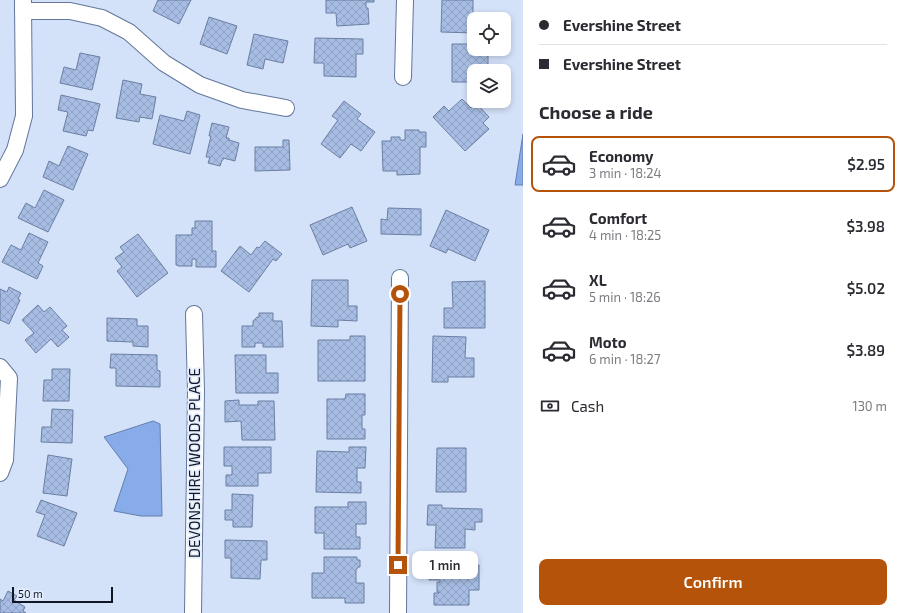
<!DOCTYPE html>
<meta charset="utf-8">
<style>
:root{--surface:#fff;--page:#f2f2f3;--text:#2b2b33;--muted:#7c7c81;--line:#e1e1e2;--accent:#b45309}
body{margin:0;font-family:"Exo 2",sans-serif;background:var(--page);color:var(--text);height:100vh;display:flex;flex-direction:column;font-size:15px;white-space:nowrap}
*{box-sizing:border-box;margin:0}
p{font-size:13px;color:var(--muted)}
.icon{flex:none;width:22px;height:22px;fill:none;stroke:currentColor;stroke-width:2;stroke-linecap:round;stroke-linejoin:round}
.map{position:relative;flex:1;overflow:hidden}
.sheet{display:flex;flex-direction:column;background:var(--surface);width:380px}
.sheet>*{flex:none}
.hud{display:grid;align-content:center;height:88px;padding:0 16px;background:var(--surface)}
.tools{position:absolute;left:467px;top:12px;display:grid;gap:8px}
.tools a{display:grid;place-items:center;width:44px;height:44px;border-radius:8px;background:var(--surface);box-shadow:0 2px 6px #0003;font-size:20px}
.scale{position:absolute;left:12px;bottom:10px;width:101px;box-sizing:border-box;padding-left:4px;border:2px solid #0f1724;border-top:0;font-size:11px;line-height:14px;white-space:nowrap;color:#0f1724;-webkit-text-stroke:3px #e5eefe;paint-order:stroke}
.end{position:absolute;width:18px;height:18px;margin:-9px;border:5px solid #b45309;background:#fff;box-shadow:0 0 0 2px #fff}
.from{border-radius:50%}
.bubble{position:absolute;height:28px;border-radius:8px;background:var(--surface);box-shadow:0 2px 6px #0003;font-size:13px;font-weight:600;line-height:28px;text-align:center}
.hud b{display:flex;align-items:center;gap:14px;height:38px;font-size:15px}
.hud b+b{border-top:1px solid var(--line)}
.hud i{width:10px;height:10px;background:var(--text)}
ul{padding:0;list-style:none}
li{display:flex;align-items:center;gap:12px;height:56px;margin:0 8px 6px;padding:0 8px;border:2px solid transparent;border-radius:8px}
li div{flex:1}
li b{display:block;font-size:15px}
li em{font-style:normal;font-weight:600}
li.selected{border-color:var(--accent)}
li>.icon{width:36px;height:36px;stroke-width:1.5}
h2{padding:0 16px;font-size:18px;line-height:48px}
.pay{display:flex;align-items:center;gap:10px;height:44px;padding:0 16px;font-size:15px}
.pay p{margin-inline-start:auto}
.action{display:flex;gap:8px;margin-top:auto;padding:8px 16px}
.action a{flex:1;height:46px;border-radius:8px;background:var(--accent);color:#fff;font-size:16px;font-weight:600;line-height:46px;text-align:center}
main{display:flex;flex:1;min-height:0}
.map>svg:first-child{display:block}
.water{fill:#88abe9;stroke:#647fae}
.building{fill:url(#building-cross-hatch);stroke:#6a7fa2}
.lines{fill:none;stroke-linecap:round;stroke-linejoin:round}
.minor-casing{stroke:#627799;stroke-width:18}
.minor{stroke:#fff;stroke-width:16}
.route{stroke:#b45309;stroke-width:5}
.labels{text-anchor:middle;stroke-width:3.5;stroke-linejoin:round;paint-order:stroke}
.street-label{font-size:15px;fill:#0f1724;stroke:#e5eefe}
</style>
<main>
<div class="map">
<svg width="523" height="613" viewBox="0 0 523 613">
<defs>
<pattern id="building-cross-hatch" width="8" height="8" patternUnits="userSpaceOnUse"><rect width="8" height="8" fill="#a7bde3"/><path d="M0 0l8 8M0 8l8-8" fill="none" stroke="#8fa2c3"/></pattern>
</defs>
<rect width="100%" height="100%" fill="#d3e1f9"/>
<!-- water -->
<g class="water">
<path d="M523 134V185H515Z"/>
<path d="M153 421 160 424 162 516H141L114 511 128 469 104 437Z"/>
</g>
<!-- building -->
<g class="building">
<path d="M158 0H191L179 24 153 11Z"/>
<path d="M326 0H374V2H366V8H368L369 24 337 26 336 13H326Z"/>
<path d="M442 0H473V14H478V19H474V33L441 32Z"/>
<path d="M209 17 237 26 227 54 200 44Z"/>
<path d="M254 34 288 41 283 63 265 59 263 69 247 65Z"/>
<path d="M315 38 363 39V54H356V77L324 76V63H314Z"/>
<path d="M452 44H474V49H488V65H483V71H474V82H452Z"/>
<path d="M80 53 100 57 92 90 60 83 64 67 76 70Z"/>
<path d="M123 80 142 84 140 94 156 97 152 119 140 117 139 122 116 118Z"/>
<path d="M61 95 100 104 93 131 88 130 86 136 63 131 68 112 58 110Z"/>
<path d="M462 99 471 108 476 103 489 117 483 123 489 129 465 151 433 117 444 106 449 111Z"/>
<path d="M344 101 361 114 357 119 375 132 361 151 351 144 340 158 321 144 338 120 332 116Z"/>
<path d="M187 111 200 115 190 154 153 144 160 115 184 121Z"/>
<path d="M212 123 229 127 226 138H229V140L239 143 235 161 223 158V160H222L220 166 208 163 210 157H206L211 136H209Z"/>
<path d="M405 130H419V132H426V147H420V174L397 175V171H383L382 141H391V137H400V140H405Z"/>
<path d="M283 140H289L290 170 255 171V147H283Z"/>
<path d="M68 146 88 154 73 190 43 177 49 161 59 166Z"/>
<path d="M44 190 64 200 48 232 18 218 26 203 35 208Z"/>
<path d="M352 207 367 241 350 248 348 244 323 255 310 225Z"/>
<path d="M388 208 421 209V235L381 234V219L387 220Z"/>
<path d="M446 210 489 230 475 261 448 249 446 253 430 246Z"/>
<path d="M195 221H212V251H216V267H196V259H192V266H178V265H176V235H192V228H195Z"/>
<path d="M29 233 48 242 38 263 43 266 37 279 2 262 11 245 21 250Z"/>
<path d="M138 234 168 273 137 297 117 271 122 267 115 258 124 252 120 247Z"/>
<path d="M265 241 282 254 276 261 273 259 249 292 221 271 240 246 251 255 257 247 259 248Z"/>
<path d="M312 280H348V306H357V321L338 320V327L311 326Z"/>
<path d="M485 281V328H444V308H453L452 282Z"/>
<path d="M9 287 21 293 18 299 20 300 9 324 0 320V289L7 292Z"/>
<path d="M38 305 44 312 50 307 67 326 62 330 69 337 58 347 51 339 36 353 25 340 34 333 22 320Z"/>
<path d="M259 313H273V321H282L283 347H263V343H255V347H242V326H253V321L257 317H259Z"/>
<path d="M107 318 137 319V326H148V347L133 346V342L107 341Z"/>
<path d="M350 336H365V381H318V340H350Z"/>
<path d="M433 336 466 337 465 358H474V377H448V382H432Z"/>
<path d="M111 354 157 355V370L160 371V387L116 386V368H110Z"/>
<path d="M235 355H266V373H278V393H236Z"/>
<path d="M52 369H70L69 401H43L44 380H52Z"/>
<path d="M346 394H365V415H362V429H365V439H327V399H345Z"/>
<path d="M239 400V405H258V401H274L275 440H242L241 421 225 422V401Z"/>
<path d="M52 409 73 410 72 443 41 442 42 427H51Z"/>
<path d="M224 447H271V473H258V486H226V475H232V466H224Z"/>
<path d="M349 447H366L365 468H357V482H361V493L316 492 317 451 349 452Z"/>
<path d="M437 448H466V492H436Z"/>
<path d="M48 455 72 459 67 496 43 493Z"/>
<path d="M232 494 253 495 252 527H233V520H225V510H232Z"/>
<path d="M41 500 77 513 64 546 37 536 45 515 36 512Z"/>
<path d="M348 502H366V524H356V537H360V549H324V533H315V507H348Z"/>
<path d="M428 505H442V508L482 509V522H475V530L465 529V548H435L436 525H427Z"/>
<path d="M225 540 267 541V560H261L260 579 231 578V558H225Z"/>
<path d="M324 557H357V560H360V567H358L357 569H356V583H364V603H345V598H312V573H324Z"/>
<path d="M429 559H446V565H479V590H469V605H434V593H439V592H437V582H440V580H429Z"/>
<path d="M8 591 17 596 14 600 25 607 23 611 26 613H0V599L3 601Z"/>
</g>
<g class="lines">
<defs>
<g id="minor">
<path d="M23 11H70L102 18 129 32 164 63 200 85 242 100 286 108"/>
<path d="M403 77 405 0"/>
<path d="M0 179 15 150 24 116 23 2"/>
<path d="M0 367 9 378 5 460 0 473"/>
<path d="M193 613 196 391 194 314"/>
<path d="M398 613 400 278"/>
</g>
</defs>
<!-- minor casing -->
<use href="#minor" class="minor-casing"/>
<!-- minor -->
<use href="#minor" class="minor"/>
</g>
<g class="lines">
<!-- route -->
<path class="route" d="M398 565 400 294"/>
</g>
<g class="labels">
<!-- street labels -->
<g class="street-label">
<text transform="translate(195 463) rotate(-90)" y="5">DEVONSHIRE WOODS PLACE</text>
</g>
</g>
</svg>
<div class="tools">
<a><svg class="icon" aria-label="locate" viewBox="0 0 24 24"><circle cx="12" cy="12" r="6"/><path d="M12 2v4M12 18v4M2 12h4M18 12h4"/></svg></a>
<a><svg class="icon" aria-label="layers" viewBox="0 0 24 24"><path d="M12 4l9 5-9 5-9-5zM3 14l9 5 9-5"/></svg></a>
</div>
<div class="scale">50 m</div>
<i class="end from" style="left:400px;top:294px"></i>
<i class="end" style="left:398px;top:565px"></i>
<div class="bubble" style="left:412px;top:551px;width:66px">1 min</div>
</div>
<section class="sheet">
<div class="hud">
<b><i class="from"></i>Evershine Street</b>
<b><i></i>Evershine Street</b>
</div>
<h2>Choose a ride</h2>
<ul>
<li class="selected"><svg class="icon" aria-label="car" viewBox="0 0 24 24"><path d="M5 17H2v-5l4-1 3-4h7l3 4 3 1v5h-3M9 17h6M6 11h13"/><circle cx="7" cy="17" r="2"/><circle cx="17" cy="17" r="2"/></svg><div><b>Economy</b><p>3 min · 18:24</p></div><em>$2.95</em></li>
<li><svg class="icon" aria-label="car" viewBox="0 0 24 24"><path d="M5 17H2v-5l4-1 3-4h7l3 4 3 1v5h-3M9 17h6M6 11h13"/><circle cx="7" cy="17" r="2"/><circle cx="17" cy="17" r="2"/></svg><div><b>Comfort</b><p>4 min · 18:25</p></div><em>$3.98</em></li>
<li><svg class="icon" aria-label="car" viewBox="0 0 24 24"><path d="M5 17H2v-5l4-1 3-4h7l3 4 3 1v5h-3M9 17h6M6 11h13"/><circle cx="7" cy="17" r="2"/><circle cx="17" cy="17" r="2"/></svg><div><b>XL</b><p>5 min · 18:26</p></div><em>$5.02</em></li>
<li><svg class="icon" aria-label="car" viewBox="0 0 24 24"><path d="M5 17H2v-5l4-1 3-4h7l3 4 3 1v5h-3M9 17h6M6 11h13"/><circle cx="7" cy="17" r="2"/><circle cx="17" cy="17" r="2"/></svg><div><b>Moto</b><p>6 min · 18:27</p></div><em>$3.89</em></li>
</ul>
<div class="pay"><svg class="icon" aria-label="cash" viewBox="0 0 24 24"><path d="M3 7h18v10H3z"/><circle cx="12" cy="12" r="2"/></svg>Cash<p>130 m</p></div>
<div class="action"><a>Confirm</a></div>
</section>
</main>
